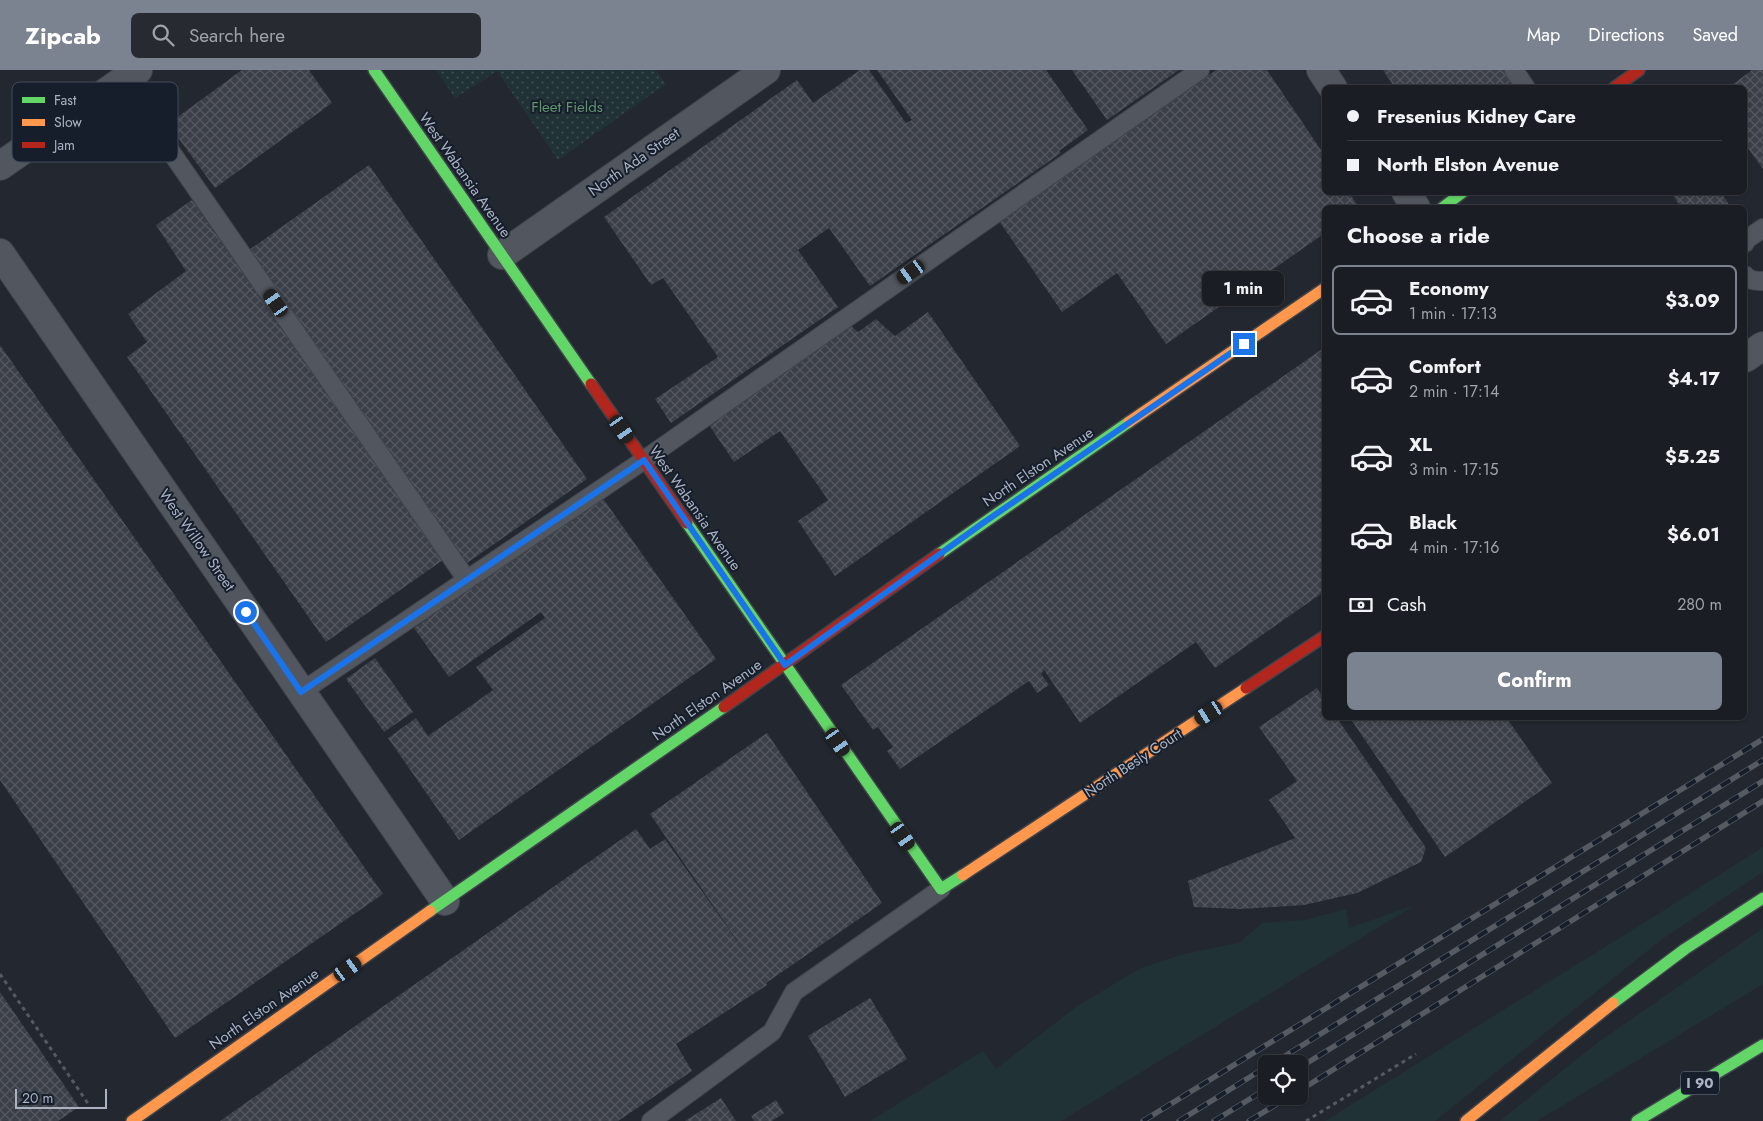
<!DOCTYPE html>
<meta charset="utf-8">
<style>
:root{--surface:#1a1e24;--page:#272b31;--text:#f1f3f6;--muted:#9fa2a6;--line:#383c41;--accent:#7b8290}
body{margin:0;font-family:Jost,sans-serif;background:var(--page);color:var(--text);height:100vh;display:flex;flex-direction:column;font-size:19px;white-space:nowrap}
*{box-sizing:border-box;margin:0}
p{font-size:16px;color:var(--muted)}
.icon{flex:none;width:28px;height:28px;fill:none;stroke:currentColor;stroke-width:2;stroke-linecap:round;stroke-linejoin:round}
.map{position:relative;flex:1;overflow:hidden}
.sheet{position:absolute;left:1322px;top:135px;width:425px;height:515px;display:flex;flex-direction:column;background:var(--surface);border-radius:8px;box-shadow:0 1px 4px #0004,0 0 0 1px var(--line)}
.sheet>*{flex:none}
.banner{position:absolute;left:1322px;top:15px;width:425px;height:110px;border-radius:8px;box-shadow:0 1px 4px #0004,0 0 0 1px var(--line);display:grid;align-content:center;height:110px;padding:0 25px;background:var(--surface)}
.buttons{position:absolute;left:1258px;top:985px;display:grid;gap:10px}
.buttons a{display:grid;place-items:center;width:50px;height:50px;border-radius:8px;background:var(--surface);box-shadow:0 1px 4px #0004,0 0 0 1px var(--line);font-size:25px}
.scale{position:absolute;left:15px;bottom:12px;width:92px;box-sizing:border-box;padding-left:5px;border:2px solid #aab3c4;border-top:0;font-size:14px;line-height:18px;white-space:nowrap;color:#aab3c4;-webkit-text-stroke:4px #171e2b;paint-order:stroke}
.end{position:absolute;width:22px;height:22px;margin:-11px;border:6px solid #1a73e8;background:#fff;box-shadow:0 0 0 2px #fff}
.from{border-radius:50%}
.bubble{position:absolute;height:35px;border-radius:8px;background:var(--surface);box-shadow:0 1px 4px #0004,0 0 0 1px var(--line);font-size:16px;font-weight:700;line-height:35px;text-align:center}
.car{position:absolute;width:15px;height:30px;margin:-15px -8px;border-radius:6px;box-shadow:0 0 4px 1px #0007;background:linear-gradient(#222 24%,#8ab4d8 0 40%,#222 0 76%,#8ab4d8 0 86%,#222 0)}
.banner b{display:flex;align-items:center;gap:18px;height:48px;font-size:19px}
.banner b+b{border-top:1px solid var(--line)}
.banner i{width:12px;height:12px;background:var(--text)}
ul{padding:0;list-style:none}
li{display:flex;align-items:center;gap:15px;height:70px;margin:0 10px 8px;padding:0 15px;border:2px solid transparent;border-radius:8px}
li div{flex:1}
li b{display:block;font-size:19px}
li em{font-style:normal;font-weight:700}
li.on{border-color:var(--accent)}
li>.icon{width:45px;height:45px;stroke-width:1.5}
h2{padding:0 25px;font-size:22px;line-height:60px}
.pay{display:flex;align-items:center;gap:12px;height:55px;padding:0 25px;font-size:19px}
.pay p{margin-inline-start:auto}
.button{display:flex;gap:10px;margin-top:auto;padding:10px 25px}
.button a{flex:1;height:58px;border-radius:8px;background:var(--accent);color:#fff;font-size:20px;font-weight:700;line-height:58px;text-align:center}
header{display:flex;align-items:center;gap:30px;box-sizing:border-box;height:70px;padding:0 25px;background:var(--accent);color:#fff}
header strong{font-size:24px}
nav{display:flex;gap:28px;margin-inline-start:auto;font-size:18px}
.search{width:350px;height:45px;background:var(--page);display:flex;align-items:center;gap:12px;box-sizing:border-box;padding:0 18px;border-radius:8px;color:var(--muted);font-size:19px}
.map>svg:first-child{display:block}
.grass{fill:#203236}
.park{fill:url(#park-dots)}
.building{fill:url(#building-cross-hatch)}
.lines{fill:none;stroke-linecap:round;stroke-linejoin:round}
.lane-casing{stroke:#40444b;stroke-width:20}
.street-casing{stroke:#40444b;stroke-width:30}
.fast-casing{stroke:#40444b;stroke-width:14}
.slow-casing{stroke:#40444b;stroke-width:14}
.jam-casing{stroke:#40444b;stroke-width:14}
.path{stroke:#545a62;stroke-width:3;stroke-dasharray:4 4;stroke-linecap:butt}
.lane{stroke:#52575f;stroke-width:18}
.street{stroke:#52575f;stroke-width:28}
.fast{stroke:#63d668;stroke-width:11}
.slow{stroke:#ff974d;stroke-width:11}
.jam{stroke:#b3261e;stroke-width:11}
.rail-casing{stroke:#565a62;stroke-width:5.5}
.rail{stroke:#171e2b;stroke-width:4;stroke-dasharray:11;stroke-linecap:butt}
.route{stroke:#1a73e8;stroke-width:6}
.labels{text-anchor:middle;stroke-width:4;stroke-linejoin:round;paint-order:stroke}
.shield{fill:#171e2b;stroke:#7e8696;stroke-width:1}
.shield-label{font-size:14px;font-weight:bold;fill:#aab3c4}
.park-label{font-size:15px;fill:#61956e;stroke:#171e2b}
.street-label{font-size:15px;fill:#aab3c4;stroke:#171e2b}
.key{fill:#171e2b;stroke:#434b59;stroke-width:1}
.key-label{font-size:14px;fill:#aab3c4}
</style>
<header>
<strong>Zipcab</strong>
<div class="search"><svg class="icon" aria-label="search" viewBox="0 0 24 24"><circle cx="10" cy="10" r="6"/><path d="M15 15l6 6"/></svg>Search here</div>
<nav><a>Map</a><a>Directions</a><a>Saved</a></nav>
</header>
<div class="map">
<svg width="1763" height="1051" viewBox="0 0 1763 1051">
<defs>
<pattern id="park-dots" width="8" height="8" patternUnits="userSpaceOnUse" patternTransform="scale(1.25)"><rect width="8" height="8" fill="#203236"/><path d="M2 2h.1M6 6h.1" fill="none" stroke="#3e4d51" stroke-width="1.8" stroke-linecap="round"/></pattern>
<pattern id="building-cross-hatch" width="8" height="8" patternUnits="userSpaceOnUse" patternTransform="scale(1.25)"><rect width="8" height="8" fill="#3b3f47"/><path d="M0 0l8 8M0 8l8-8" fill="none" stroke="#555860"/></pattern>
</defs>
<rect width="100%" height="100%" fill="#232830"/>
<!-- grass -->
<g class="grass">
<path d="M1763 777V802L1661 870 1435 1051H1325L1658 844Z"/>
<path d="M1415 835 1061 1051H870L983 981 996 999 1076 937 1141 898 1184 884 1239 873 1262 853 1305 850 1346 839 1349 858Z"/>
<path d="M1763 858V914L1537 1051H1500L1597 973Z"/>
</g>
<!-- park -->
<path class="park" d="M436 0H656L666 14 558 90 497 1 455 28Z"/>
<!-- building -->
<g class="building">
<path d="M242 0H309L332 33 215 118 168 54Z"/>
<path d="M860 0H869L906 53 912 50 877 0H1046L1088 60 1059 81 1061 83 870 216 829 158 798 180 838 237 671 353 655 329 718 287 663 208 651 215 604 147 797 10 813 33Z"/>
<path d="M1072 0H1179L1107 50Z"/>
<path d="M1216 0H1267L1325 86V122H1349L1359 138H1325V163L1166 274 1117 203 1062 242 999 151Z"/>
<path d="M1383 0H1504L1516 18H1395Z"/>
<path d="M1752 0H1763V99L1745 74V18H1728Z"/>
<path d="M369 95 587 409 467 493 249 180Z"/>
<path d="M1671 122H1721L1731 138H1681Z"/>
<path d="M192 130 443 490 326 572 127 287 147 272 128 244 186 201 156 155Z"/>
<path d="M1550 135 1562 136V138H1546Z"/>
<path d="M928 242 1020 376 835 506 798 451 828 430 780 361 734 392 709 355 851 256 858 262 876 249 895 266Z"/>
<path d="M0 275 383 824 175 968 0 710Z"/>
<path d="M1325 277V521L1215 598 1196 572 1080 653 1044 600 1041 604 1049 615 1037 623 1029 611 900 699 887 681 893 677 878 657 873 660 841 615Z"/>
<path d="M602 427 716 589 459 770 388 668 416 648 428 666 493 620 476 597 545 548 541 542 449 607 414 558Z"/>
<path d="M375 588 413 642 384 662 346 609Z"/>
<path d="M1317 618 1325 630V648H1337L1426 778 1421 792 1357 823 1304 835 1240 839 1194 837 1188 811 1295 768 1269 730 1297 711 1259 657Z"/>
<path d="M1350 648H1511L1508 650 1552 713 1445 787Z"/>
<path d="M767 663 882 833 766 913 767 915 676 974 692 1001 618 1051H220L636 759 650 779 665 769 752 892 650 744Z"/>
<path d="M0 922 79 1037 58 1051H0Z"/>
<path d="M870 928 907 989 845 1027 808 966Z"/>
<path d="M721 1028 736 1051H685Z"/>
<path d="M776 1030 784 1043 772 1051H754L751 1046Z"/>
</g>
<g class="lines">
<defs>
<g id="lane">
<path d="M1514 0 1526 18"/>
<path d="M122 11 467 510"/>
<path d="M1745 173 1746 170 1763 158"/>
<path d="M1745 205C1749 211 1757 211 1763 211"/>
<path d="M301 622 644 390 1200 0"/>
<path d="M651 1051 772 962 794 922 941 819"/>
</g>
<g id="street">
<path d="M1321 0 1333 18"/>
<path d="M0 96 138 0"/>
<path d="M1406 122 1416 138"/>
<path d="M0 183 445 831"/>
<path d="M502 185 766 0"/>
<path d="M1745 288 1763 276"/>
</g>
<g id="fast">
<path d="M374 0 591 314"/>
<path d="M1442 138 1463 122"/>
<path d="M687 453 941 819 963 805"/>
<path d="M939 484 1129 352"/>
<path d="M430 841 724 637"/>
<path d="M1613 933 1685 879 1763 828"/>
<path d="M1637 1051 1763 975"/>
</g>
<g id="slow">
<path d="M1129 352 1325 218"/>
<path d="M963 805 1246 618"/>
<path d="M132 1051 430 841"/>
<path d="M1466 1051 1613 933"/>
</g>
<g id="jam">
<path d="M1614 18 1639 0"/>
<path d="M591 314 687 453"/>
<path d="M1246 618 1325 566"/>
<path d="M724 637 939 484"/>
</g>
</defs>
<!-- lane casing -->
<use href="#lane" class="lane-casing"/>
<!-- street casing -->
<use href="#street" class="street-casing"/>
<!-- fast casing -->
<use href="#fast" class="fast-casing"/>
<!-- slow casing -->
<use href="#slow" class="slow-casing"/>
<!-- jam casing -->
<use href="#jam" class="jam-casing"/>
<!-- path -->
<g class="path">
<path d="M0 904 89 1035"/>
<path d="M1306 1051 1416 984"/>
</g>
<!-- lane -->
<use href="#lane" class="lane"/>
<!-- street -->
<use href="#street" class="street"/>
<!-- fast -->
<use href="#fast" class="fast"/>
<!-- slow -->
<use href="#slow" class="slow"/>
<!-- jam -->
<use href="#jam" class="jam"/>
<defs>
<g id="rail">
<path d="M1272 994 1763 690"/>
<path d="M1299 998 1763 711"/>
<path d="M1299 1021 1763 731"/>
<path d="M1143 1051 1763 669"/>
<path d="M1179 1051 1266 997"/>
<path d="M1214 1051 1266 1019"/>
<path d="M1249 1051 1290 1026"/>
</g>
</defs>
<!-- rail casing -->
<use href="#rail" class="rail-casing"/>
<!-- rail -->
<use href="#rail" class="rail"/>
</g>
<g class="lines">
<!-- route -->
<path class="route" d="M246 542 301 622 644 390 785 595 983 453 1244 274"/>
</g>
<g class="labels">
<!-- shield labels -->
<rect class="shield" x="1681" y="1001.5" width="38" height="23" rx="4"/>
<g class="shield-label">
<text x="1700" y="1018">I 90</text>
</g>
<!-- park labels -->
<g class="park-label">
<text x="567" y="42">Fleet Fields</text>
</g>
<!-- street labels -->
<g class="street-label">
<text transform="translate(634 92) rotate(-35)" y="5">North Ada Street</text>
<text transform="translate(465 105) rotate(55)" y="5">West Wabansia Avenue</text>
<text transform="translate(1038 397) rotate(-34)" y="5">North Elston Avenue</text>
<text transform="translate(695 438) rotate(55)" y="5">West Wabansia Avenue</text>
<text transform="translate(197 470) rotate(55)" y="5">West Willow Street</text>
<text transform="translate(707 630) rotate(-35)" y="5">North Elston Avenue</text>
<text transform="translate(1133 693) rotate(-33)" y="5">North Besly Court</text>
<text transform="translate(264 939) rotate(-35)" y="5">North Elston Avenue</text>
</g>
</g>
<!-- legend -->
<rect x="12" y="12" width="166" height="80" rx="8" class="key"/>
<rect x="22" y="27" width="23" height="6" fill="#63d668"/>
<rect x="22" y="49" width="23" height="7" fill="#ff974d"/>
<rect x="22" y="72" width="23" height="6" fill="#b3261e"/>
<g class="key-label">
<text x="54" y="35">Fast</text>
<text x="54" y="57">Slow</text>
<text x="54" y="80">Jam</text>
</g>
</svg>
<div class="buttons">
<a><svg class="icon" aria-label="locate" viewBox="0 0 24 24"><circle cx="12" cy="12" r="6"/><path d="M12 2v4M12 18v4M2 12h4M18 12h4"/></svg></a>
</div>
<div class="scale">20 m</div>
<i class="end from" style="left:246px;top:542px"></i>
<i class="end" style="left:1244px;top:274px"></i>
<div class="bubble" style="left:1202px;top:201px;width:82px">1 min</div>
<i class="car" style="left:911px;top:202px;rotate:235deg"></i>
<i class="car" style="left:276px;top:233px;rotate:325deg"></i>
<i class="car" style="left:622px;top:359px;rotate:145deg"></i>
<i class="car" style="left:1209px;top:643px;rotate:237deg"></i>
<i class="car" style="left:838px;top:672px;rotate:145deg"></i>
<i class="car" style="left:903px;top:766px;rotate:145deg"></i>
<i class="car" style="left:348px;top:899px;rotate:55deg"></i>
<div class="banner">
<b><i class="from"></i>Fresenius Kidney Care</b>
<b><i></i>North Elston Avenue</b>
</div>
<section class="sheet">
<h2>Choose a ride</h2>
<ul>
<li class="on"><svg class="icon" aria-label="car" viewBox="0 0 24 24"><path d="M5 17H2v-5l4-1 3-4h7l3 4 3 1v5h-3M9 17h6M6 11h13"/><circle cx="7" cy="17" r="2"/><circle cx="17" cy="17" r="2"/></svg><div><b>Economy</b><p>1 min · 17:13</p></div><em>$3.09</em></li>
<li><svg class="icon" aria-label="car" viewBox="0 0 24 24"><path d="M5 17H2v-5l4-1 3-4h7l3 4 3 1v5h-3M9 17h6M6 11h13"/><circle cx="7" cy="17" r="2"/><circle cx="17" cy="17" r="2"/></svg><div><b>Comfort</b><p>2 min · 17:14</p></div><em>$4.17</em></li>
<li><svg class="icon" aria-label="car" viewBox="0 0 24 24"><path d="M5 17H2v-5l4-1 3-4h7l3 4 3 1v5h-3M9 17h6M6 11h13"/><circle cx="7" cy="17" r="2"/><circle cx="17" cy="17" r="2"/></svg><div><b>XL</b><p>3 min · 17:15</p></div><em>$5.25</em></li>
<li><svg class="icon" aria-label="car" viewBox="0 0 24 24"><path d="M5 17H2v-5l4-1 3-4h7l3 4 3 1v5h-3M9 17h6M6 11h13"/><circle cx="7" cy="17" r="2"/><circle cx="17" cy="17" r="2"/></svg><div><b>Black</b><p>4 min · 17:16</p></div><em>$6.01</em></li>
</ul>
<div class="pay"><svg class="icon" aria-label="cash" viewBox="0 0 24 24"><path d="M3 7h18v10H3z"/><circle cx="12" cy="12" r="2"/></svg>Cash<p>280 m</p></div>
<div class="button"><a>Confirm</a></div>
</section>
</div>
